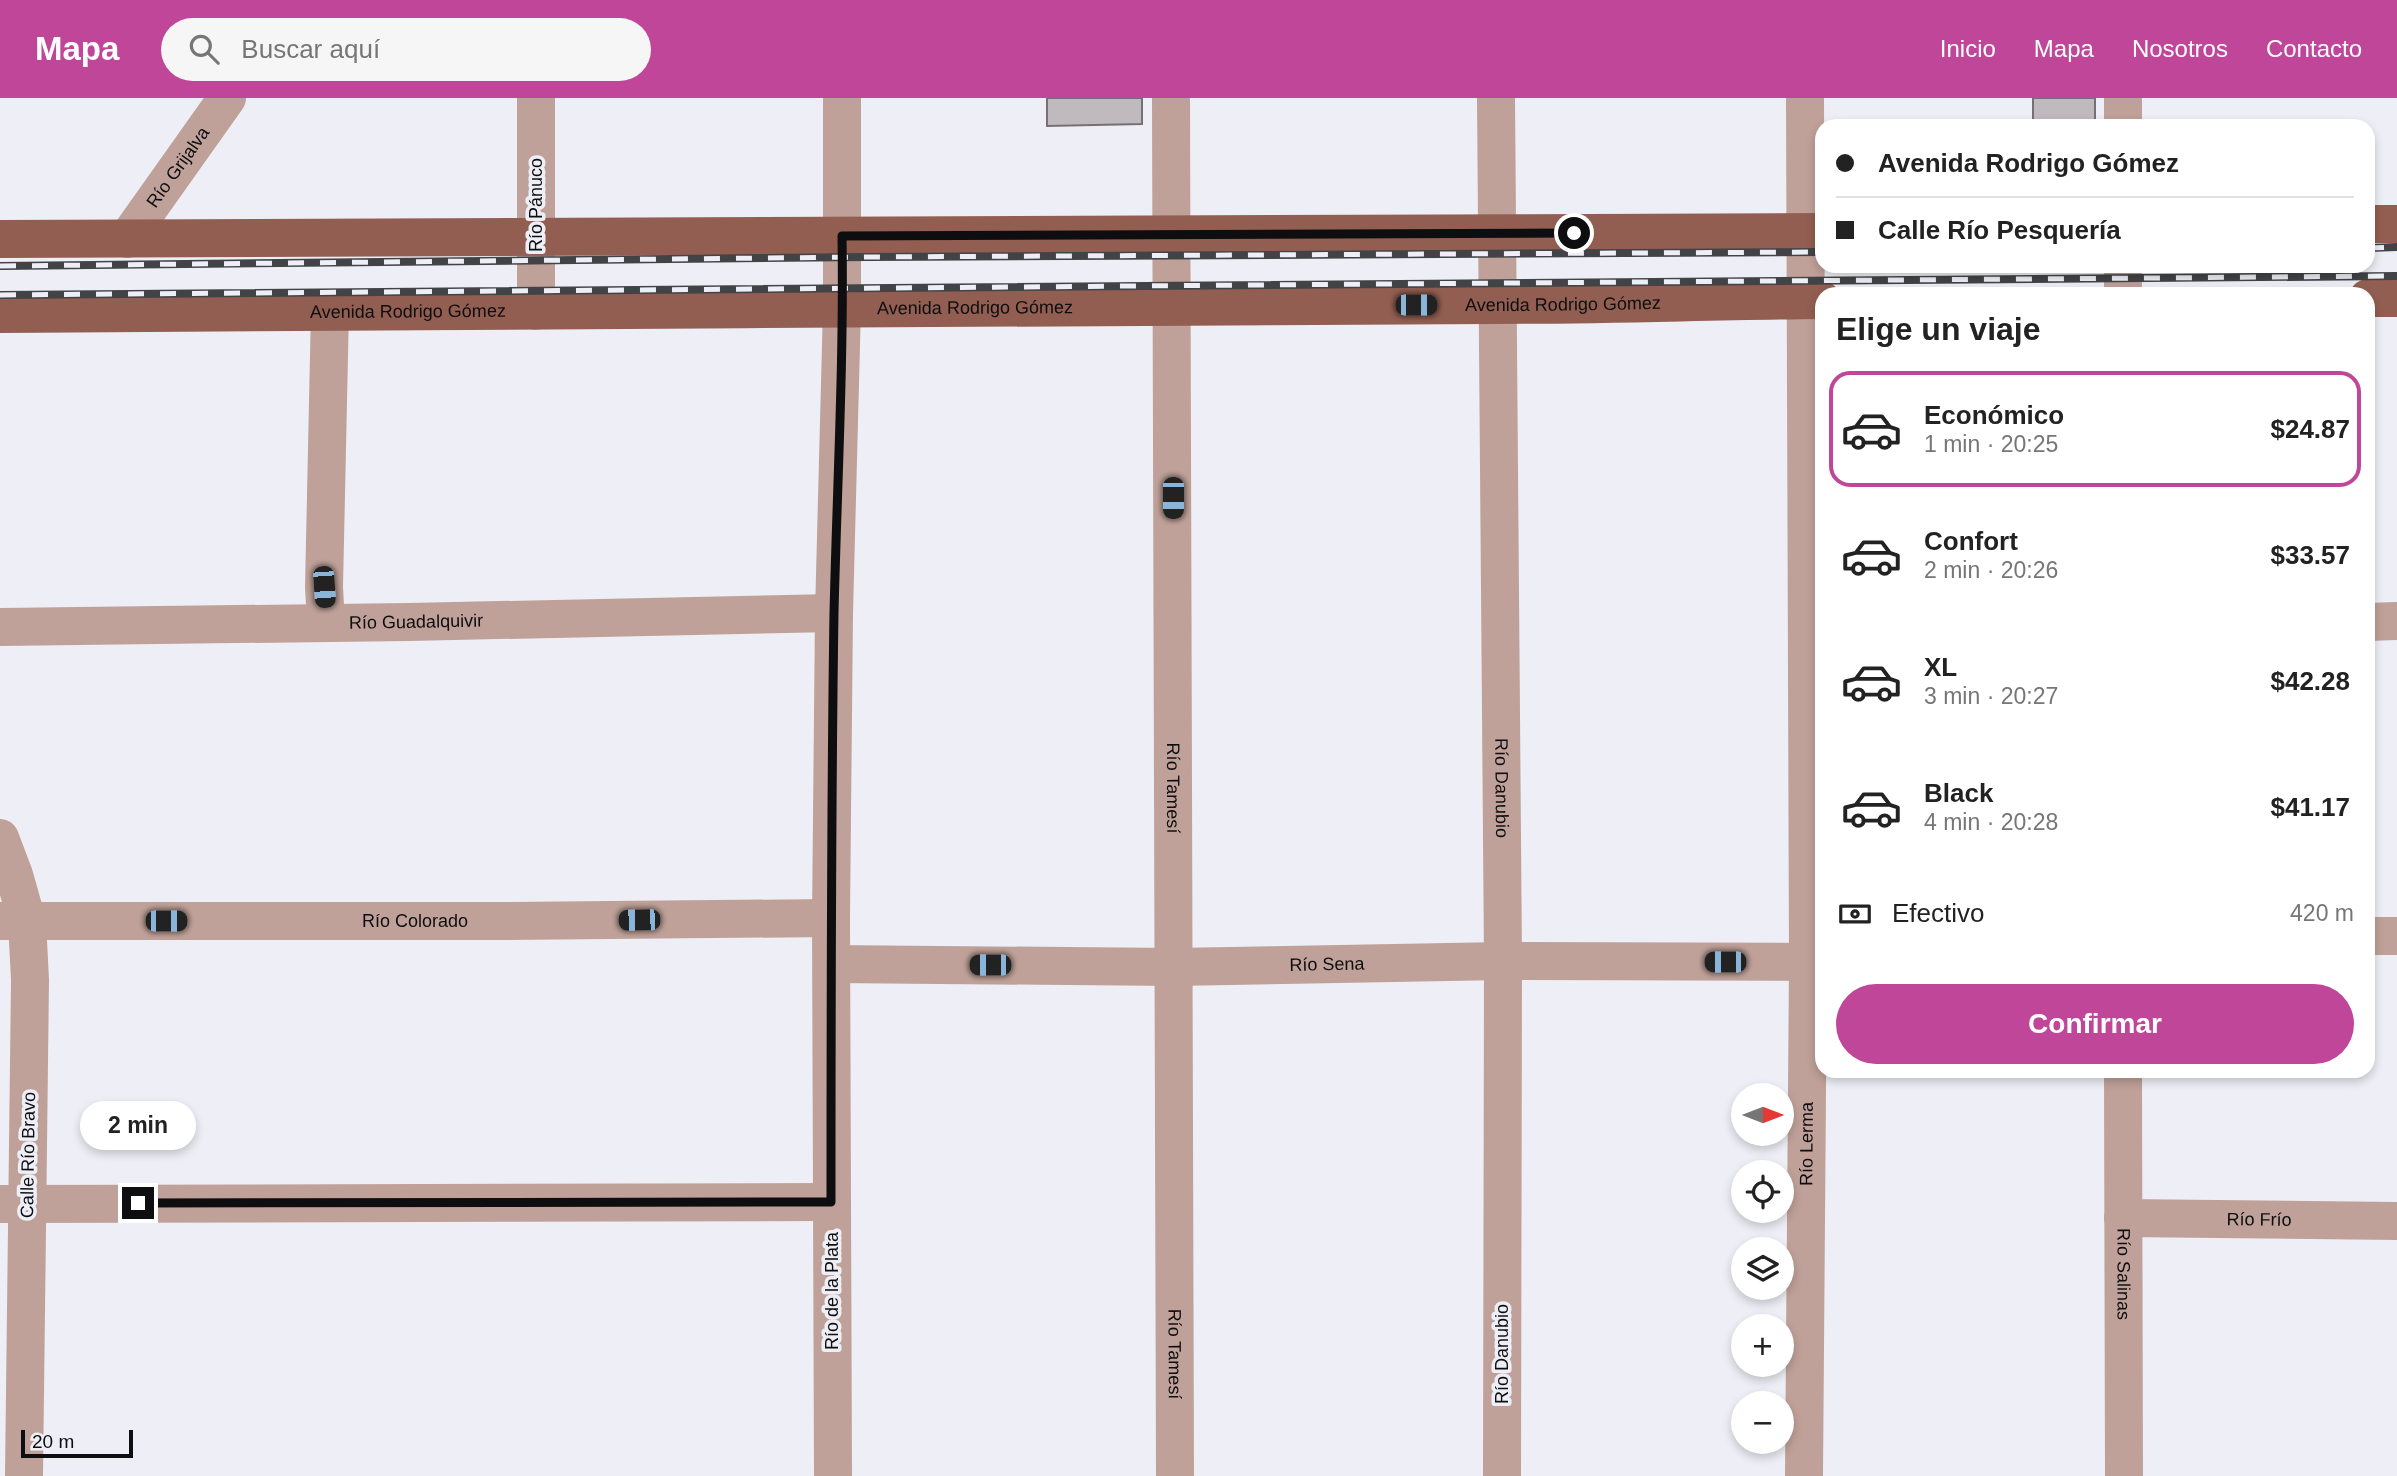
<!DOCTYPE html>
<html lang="es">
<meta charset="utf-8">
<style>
:root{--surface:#fff;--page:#f6f6f6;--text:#222;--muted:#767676;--line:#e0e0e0;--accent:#bf4699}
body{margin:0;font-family:Helvetica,sans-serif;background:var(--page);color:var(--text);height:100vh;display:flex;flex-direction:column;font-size:26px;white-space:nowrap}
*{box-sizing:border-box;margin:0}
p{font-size:23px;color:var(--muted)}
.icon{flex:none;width:38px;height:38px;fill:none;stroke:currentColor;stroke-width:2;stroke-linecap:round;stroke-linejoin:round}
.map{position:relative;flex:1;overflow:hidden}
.sheet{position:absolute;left:1815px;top:189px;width:560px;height:791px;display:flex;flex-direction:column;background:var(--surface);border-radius:21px;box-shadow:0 4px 10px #0003}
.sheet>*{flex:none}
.banner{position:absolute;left:1815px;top:21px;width:560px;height:154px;border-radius:21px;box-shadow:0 4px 10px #0003;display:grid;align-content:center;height:154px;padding:0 21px;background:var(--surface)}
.needle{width:46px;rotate:90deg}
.tools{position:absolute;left:1731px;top:985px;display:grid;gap:14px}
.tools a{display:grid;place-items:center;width:63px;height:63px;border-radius:50%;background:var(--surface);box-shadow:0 4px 10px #0003;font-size:35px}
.scale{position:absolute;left:21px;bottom:18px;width:112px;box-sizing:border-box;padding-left:7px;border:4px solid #0e0e10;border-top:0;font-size:19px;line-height:24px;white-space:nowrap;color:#0e0e10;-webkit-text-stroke:5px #eeeff6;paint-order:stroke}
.end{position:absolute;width:32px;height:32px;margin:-16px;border:9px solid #0e0e10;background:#fff;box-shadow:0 0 0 4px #fff}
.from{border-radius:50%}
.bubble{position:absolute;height:49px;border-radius:24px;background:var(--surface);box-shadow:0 4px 10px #0003;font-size:23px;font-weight:700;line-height:49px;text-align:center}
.car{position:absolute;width:21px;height:42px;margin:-21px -10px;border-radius:9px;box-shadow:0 0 5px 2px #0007;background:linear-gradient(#222 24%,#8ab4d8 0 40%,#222 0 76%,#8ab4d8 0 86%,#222 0)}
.banner b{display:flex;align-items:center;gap:24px;height:66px;font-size:26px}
.banner b+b{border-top:2px solid var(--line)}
.banner i{width:18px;height:18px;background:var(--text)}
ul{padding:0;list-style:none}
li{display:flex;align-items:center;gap:21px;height:116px;margin:0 14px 10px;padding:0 7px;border:4px solid transparent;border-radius:21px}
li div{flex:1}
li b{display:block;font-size:26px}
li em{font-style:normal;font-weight:700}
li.on{border-color:var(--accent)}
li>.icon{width:63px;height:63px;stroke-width:1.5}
h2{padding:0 21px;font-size:32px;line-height:84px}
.pay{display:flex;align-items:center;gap:18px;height:77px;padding:0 21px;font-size:26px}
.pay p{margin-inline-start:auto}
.cta{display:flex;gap:14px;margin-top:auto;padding:14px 21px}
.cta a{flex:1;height:80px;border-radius:42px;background:var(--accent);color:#fff;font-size:28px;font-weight:700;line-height:80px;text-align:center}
header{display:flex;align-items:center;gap:42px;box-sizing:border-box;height:98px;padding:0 35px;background:var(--accent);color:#fff}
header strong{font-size:33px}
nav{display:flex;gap:38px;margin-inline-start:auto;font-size:24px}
.search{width:490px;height:63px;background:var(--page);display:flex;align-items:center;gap:18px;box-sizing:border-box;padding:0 24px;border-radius:38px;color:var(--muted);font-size:26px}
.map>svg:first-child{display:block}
.building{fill:#c0b9bd;stroke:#767074;stroke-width:2}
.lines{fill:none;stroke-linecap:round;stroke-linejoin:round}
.minor{stroke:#bfa199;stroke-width:38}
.major{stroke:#925e51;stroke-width:38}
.rail-casing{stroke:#424346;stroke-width:8}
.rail{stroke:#eeeff6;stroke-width:5;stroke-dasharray:16;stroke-linecap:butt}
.route{stroke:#0e0e10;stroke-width:9}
.labels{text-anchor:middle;stroke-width:7;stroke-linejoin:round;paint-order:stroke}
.street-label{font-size:18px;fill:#0e0e10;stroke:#eeeff6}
</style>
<header>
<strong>Mapa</strong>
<div class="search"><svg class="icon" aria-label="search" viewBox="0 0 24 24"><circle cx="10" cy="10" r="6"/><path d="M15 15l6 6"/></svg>Buscar aquí</div>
<nav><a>Inicio</a><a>Mapa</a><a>Nosotros</a><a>Contacto</a></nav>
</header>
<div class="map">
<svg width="2397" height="1378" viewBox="0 0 2397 1378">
<rect width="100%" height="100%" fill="#eeeff6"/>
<!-- building -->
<g class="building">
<path d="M1047 0H1142V26L1047 28Z"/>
<rect x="2033" y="0" width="62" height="28"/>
</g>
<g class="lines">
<!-- minor -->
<g class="minor">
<path d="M536 0V213"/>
<path id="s1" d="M1171 0 1175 1378"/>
<path id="s2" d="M1496 0 1503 863 1502 1378"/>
<path d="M2123 0V28"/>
<path id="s3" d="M127 141 227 0"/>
<path d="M2123 196V168"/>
<path d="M2368 524 2397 523"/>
<path d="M326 525 324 489 330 212"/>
<path id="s4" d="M0 529 409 524 834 515"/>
<path d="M0 740 14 777 27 823 30 882 24 1378"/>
<path id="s5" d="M0 823H502L831 820"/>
<path d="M2368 838H2397"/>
<path id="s6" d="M832 866 1174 869 1503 863 1822 864"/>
<path id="s7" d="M2123 973 2124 1378"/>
<path d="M0 1106 831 1104"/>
<path id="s8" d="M2123 1120 2397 1123"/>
<path d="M833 1378 831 820 834 515 842 209V0"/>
<path id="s9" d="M1804 1378 1808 864 1805 0"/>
</g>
<!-- major -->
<g class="major">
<path d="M2368 126H2397"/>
<path d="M0 141 1822 134"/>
<path d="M2368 200H2397"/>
<path id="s10" d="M0 216C497 213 995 209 1492 207 1602 207 1712 203 1822 202"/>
</g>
<defs>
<g id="rail">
<path d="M2368 150 2397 149"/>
<path d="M0 168 867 159 1822 154"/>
<path d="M0 197 2397 178"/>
</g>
</defs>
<!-- rail casing -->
<use href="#rail" class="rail-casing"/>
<!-- rail -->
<use href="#rail" class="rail"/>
</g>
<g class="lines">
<!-- route -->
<path class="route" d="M138 1105 831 1104C831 907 831 711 834 515 837 389 844 264 842 138L1574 135"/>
</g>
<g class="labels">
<!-- street labels -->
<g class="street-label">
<text dy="6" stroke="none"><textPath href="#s3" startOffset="88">Río Grijalva</textPath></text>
<text transform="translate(536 107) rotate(-90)" y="6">Río Pánuco</text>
<text dy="6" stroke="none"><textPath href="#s10" startOffset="1563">Avenida Rodrigo Gómez</textPath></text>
<text dy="6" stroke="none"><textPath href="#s10" startOffset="975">Avenida Rodrigo Gómez</textPath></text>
<text dy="6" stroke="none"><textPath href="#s10" startOffset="408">Avenida Rodrigo Gómez</textPath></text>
<text dy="6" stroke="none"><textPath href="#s4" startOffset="416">Río Guadalquivir</textPath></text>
<text dy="6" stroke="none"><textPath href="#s1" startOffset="690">Río Tamesí</textPath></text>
<text dy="6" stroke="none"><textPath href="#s2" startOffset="690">Río Danubio</textPath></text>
<text dy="6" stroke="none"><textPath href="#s5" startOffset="415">Río Colorado</textPath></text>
<text dy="6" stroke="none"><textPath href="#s6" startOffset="495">Río Sena</textPath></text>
<text dy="6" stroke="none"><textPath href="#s9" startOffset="332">Río Lerma</textPath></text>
<text transform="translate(28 1057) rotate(-89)" y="6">Calle Río Bravo</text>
<text dy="6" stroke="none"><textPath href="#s8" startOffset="136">Río Frío</textPath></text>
<text dy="6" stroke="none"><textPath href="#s7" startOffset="203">Río Salinas</textPath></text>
<text transform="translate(832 1193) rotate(-90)" y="6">Río de la Plata</text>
<text dy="6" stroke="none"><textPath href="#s1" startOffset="1256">Río Tamesí</textPath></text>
<text transform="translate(1502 1256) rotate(-90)" y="6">Río Danubio</text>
</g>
</g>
</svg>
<div class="tools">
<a><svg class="needle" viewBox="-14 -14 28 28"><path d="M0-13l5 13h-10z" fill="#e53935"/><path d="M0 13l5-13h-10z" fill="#767676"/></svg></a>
<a><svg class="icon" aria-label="locate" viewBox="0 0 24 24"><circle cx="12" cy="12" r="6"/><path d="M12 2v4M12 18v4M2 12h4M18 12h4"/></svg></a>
<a><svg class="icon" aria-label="layers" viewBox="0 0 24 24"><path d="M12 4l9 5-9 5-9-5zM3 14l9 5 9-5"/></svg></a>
<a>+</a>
<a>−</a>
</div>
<div class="scale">20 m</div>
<i class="end from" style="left:1574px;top:135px"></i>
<i class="end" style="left:138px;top:1105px"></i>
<div class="bubble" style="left:80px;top:1003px;width:116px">2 min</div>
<i class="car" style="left:1416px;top:207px;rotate:90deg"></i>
<i class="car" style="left:1173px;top:400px;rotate:180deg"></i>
<i class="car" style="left:324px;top:489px;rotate:176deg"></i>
<i class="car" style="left:639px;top:822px;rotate:269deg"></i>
<i class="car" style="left:166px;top:823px;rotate:90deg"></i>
<i class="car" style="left:1725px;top:864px;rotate:270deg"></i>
<i class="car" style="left:990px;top:867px;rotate:270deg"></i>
<div class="banner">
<b><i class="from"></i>Avenida Rodrigo Gómez</b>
<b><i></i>Calle Río Pesquería</b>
</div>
<section class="sheet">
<h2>Elige un viaje</h2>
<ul>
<li class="on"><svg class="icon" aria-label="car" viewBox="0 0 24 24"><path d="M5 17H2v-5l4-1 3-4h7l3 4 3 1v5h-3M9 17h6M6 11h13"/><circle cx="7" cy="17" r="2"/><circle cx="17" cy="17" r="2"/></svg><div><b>Económico</b><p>1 min · 20:25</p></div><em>$24.87</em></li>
<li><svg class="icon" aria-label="car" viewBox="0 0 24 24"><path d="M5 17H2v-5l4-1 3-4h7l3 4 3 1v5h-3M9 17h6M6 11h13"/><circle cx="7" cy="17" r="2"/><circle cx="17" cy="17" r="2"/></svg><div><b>Confort</b><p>2 min · 20:26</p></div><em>$33.57</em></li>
<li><svg class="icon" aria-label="car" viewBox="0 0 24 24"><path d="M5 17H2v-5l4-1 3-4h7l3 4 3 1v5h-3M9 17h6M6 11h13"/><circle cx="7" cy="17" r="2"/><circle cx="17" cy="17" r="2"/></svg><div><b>XL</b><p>3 min · 20:27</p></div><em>$42.28</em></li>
<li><svg class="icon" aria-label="car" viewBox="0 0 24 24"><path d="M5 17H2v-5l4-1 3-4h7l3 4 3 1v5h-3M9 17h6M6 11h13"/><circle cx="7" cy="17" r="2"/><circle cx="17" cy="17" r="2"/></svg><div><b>Black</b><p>4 min · 20:28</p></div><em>$41.17</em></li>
</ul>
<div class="pay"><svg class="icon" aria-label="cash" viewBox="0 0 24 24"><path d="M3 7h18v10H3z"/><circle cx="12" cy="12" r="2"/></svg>Efectivo<p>420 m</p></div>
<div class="cta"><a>Confirmar</a></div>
</section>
</div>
